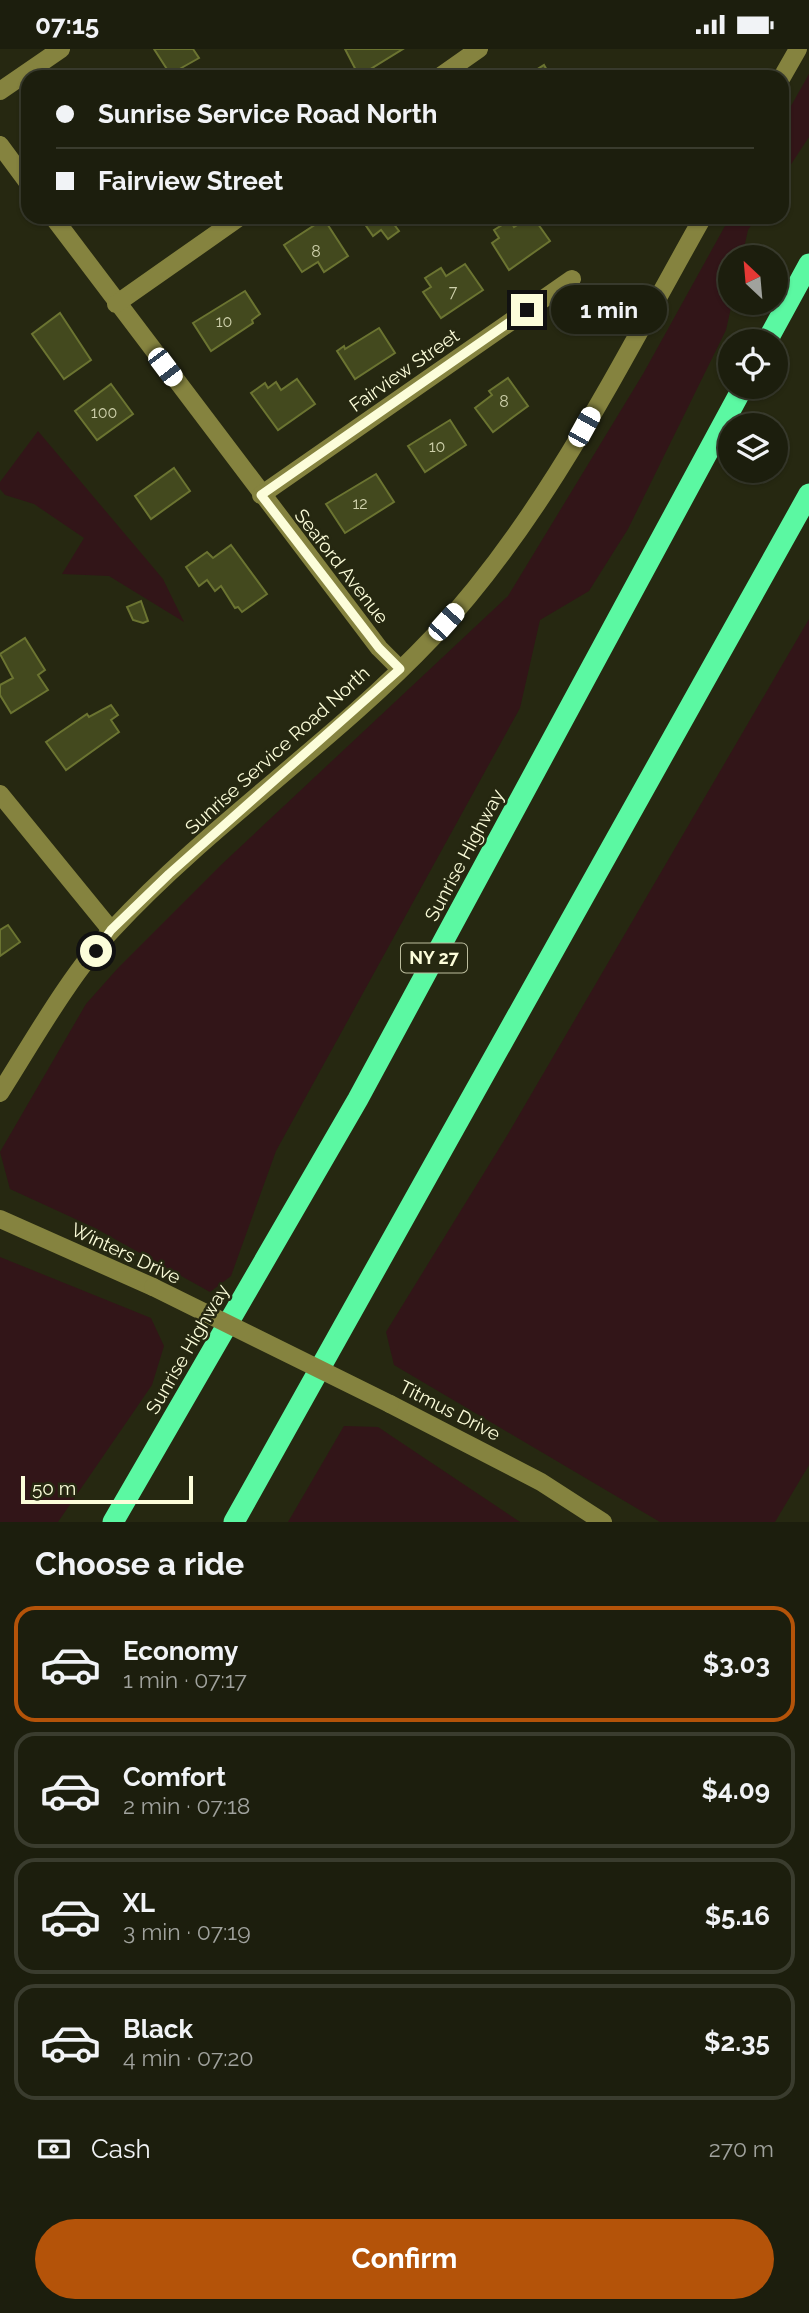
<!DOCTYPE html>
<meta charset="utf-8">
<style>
:root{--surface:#1c1e0d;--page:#252716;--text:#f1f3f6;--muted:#a0a29d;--line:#3a3c2e;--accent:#b45309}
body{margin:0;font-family:Raleway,sans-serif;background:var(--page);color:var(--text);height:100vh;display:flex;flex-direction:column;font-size:26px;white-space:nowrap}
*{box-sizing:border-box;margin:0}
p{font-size:23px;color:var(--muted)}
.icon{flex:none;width:38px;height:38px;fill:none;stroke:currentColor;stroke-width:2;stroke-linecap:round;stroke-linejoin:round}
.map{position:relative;height:1473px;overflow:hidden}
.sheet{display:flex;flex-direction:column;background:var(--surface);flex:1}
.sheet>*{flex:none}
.top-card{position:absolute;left:21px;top:21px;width:768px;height:154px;border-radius:21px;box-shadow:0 2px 5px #0004,0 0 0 2px var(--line);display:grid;align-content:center;height:154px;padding:0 35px;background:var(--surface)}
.needle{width:46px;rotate:334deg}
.fabs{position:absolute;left:718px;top:196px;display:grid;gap:14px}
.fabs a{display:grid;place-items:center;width:70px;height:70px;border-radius:50%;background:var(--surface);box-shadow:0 2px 5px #0004,0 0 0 2px var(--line);font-size:35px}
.scale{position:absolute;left:21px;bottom:18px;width:172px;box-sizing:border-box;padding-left:7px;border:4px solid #fcfdda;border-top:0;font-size:19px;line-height:24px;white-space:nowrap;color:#fcfdda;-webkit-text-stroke:5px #262811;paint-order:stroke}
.end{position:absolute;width:32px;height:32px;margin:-16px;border:9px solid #fcfdda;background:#111;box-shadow:0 0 0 4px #111}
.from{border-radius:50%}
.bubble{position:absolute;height:49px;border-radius:24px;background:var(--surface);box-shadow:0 2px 5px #0004,0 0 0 2px var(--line);font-size:23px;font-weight:700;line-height:49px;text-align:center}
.car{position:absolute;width:21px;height:42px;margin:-21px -10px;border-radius:9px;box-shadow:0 0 5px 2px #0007;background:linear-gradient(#fff 24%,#345 0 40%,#fff 0 76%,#345 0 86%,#fff 0)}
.top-card b{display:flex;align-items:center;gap:24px;height:66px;font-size:26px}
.top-card b+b{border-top:2px solid var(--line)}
.top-card i{width:18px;height:18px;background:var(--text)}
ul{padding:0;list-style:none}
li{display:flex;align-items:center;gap:21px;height:116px;margin:0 14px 10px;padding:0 21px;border:4px solid var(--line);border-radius:21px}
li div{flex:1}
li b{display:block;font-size:26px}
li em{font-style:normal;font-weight:700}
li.current{border-color:var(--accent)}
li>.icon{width:63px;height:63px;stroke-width:1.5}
h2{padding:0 35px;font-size:32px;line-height:84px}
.pay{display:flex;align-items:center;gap:18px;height:77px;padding:0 35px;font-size:26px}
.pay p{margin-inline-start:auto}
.cta{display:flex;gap:14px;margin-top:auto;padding:14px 35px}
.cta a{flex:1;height:80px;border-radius:42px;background:var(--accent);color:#fff;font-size:28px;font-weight:700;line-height:80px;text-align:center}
.status{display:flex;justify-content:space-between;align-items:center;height:49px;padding:0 35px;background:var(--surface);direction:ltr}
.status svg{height:19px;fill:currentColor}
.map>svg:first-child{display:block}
.green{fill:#321518}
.building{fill:#43491e;stroke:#6b7431;stroke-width:2}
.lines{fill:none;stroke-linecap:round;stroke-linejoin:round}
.minor{stroke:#85833f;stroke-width:18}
.highway{stroke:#5bf8a2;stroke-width:21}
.minor-bridge{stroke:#85833f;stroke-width:18}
.route{stroke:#fcfdda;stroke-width:9}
.labels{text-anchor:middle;stroke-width:5;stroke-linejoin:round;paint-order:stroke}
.number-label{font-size:16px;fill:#ced0ab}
.shield{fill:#262811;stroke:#bcbd9e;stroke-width:2}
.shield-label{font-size:18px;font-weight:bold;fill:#fcfdda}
.street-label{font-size:19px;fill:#fcfdda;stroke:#262811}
</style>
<div class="status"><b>07:15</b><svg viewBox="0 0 49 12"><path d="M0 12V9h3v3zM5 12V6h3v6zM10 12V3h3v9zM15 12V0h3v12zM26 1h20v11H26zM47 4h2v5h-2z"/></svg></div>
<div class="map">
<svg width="809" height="1473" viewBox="0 0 809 1473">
<rect width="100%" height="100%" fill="#262811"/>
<!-- green -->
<g class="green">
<path d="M809 25V88L782 129V73Z"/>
<path d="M730 168H757L748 181 742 208H730V254H732L726 281 628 480 589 542 540 571 520 659 276 1102 231 1227 210 1243 95 1179 10 1140 0 1103 86 955 118 919 221 816 508 547 643 325Z"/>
<path d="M38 382 163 530 184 573 109 527 62 525 84 489 34 455 5 446 0 440V433Z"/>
<path d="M809 570V1416L775 1473H660L394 1316 386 1283 508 1085Z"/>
<path d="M0 1208 151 1269 164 1297 152 1336 58 1473H0Z"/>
<path d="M344 1377 378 1378 520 1473H288Z"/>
</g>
<!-- building -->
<g class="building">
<path d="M154 0H193L199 9 176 22 179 27 172 28Z"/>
<path d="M345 0H403L359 27Z"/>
<path d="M544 16 551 28H525Z"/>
<path d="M360 168H402L393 174 399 182 388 190 381 181 373 187Z"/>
<path d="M530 168H533L550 192 509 221 492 194 499 189 494 181 510 171 514 178Z"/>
<path d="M324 170 348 207 324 223 318 213 302 223 284 196Z"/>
<path d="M465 215 483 241 441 269 423 243 431 238 425 229 441 219 446 227Z"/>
<path d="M245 242 260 265 252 271 253 274 211 302 193 274Z"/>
<path d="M60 264 91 311 64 330 32 285Z"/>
<path d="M379 279 395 304 355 330 337 302 344 297 345 300Z"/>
<path d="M508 329 528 357 493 383 475 359 492 346 489 342Z"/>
<path d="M297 330 315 355 278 381 251 344 265 334 268 339 276 333 281 341Z"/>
<path d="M111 335 133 365 97 391 75 362Z"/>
<path d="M450 371 466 396 425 423 408 397Z"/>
<path d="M174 419 190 442 151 470 135 447Z"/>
<path d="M376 425 394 453 345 484 326 455Z"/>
<path d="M231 496 267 545 242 563 238 558 235 559 221 537 215 542 207 531 199 537 186 518 207 503 213 509Z"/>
<path d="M141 552 148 572 143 574 133 571 127 558Z"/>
<path d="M25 589 45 621 38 626 48 641 11 664 0 646V636L13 629 0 605Z"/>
<path d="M111 656 118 666 111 671 119 683 66 721 46 693 87 665 89 668Z"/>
<path d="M8 876 20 893 0 907V881Z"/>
</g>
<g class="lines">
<!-- minor -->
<g class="minor">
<path d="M439 28 479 0"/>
<path d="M782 28 798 0"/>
<path d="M0 42 61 0"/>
<path d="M0 96 28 134"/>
<path d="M53 168 379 599 400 620"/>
<path d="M116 255 240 168"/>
<path d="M261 446 572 230"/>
<path d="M0 745 111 881"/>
<path d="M0 1044C33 992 71 924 113 880 211 774 334 693 433 588 547 466 621 313 703 168"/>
<path d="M0 1170 153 1238"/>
<path d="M390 1355 541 1433 603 1473"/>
</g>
<!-- highway -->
<g class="highway">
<path d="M767 292 809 215"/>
<path d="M113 1473 358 1050 743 338"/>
<path d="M234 1473 809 445"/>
</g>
<!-- minor-bridge -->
<path class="minor-bridge" d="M153 1238 390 1355"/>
</g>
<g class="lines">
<!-- route -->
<path class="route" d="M96 902 111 881 169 825 400 620 379 599 261 446 527 261"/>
</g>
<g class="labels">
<!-- number labels -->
<g class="number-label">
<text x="316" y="208">8</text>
<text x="453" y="248">7</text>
<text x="224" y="278">10</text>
<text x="504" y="358">8</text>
<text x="104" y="369">100</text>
<text x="437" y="403">10</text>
<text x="360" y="460">12</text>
</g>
<!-- shield labels -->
<rect class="shield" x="401" y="894.5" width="66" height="29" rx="5"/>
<g class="shield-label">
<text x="434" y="915">NY 27</text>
</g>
<!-- street labels -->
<g class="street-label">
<text transform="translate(404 321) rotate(-35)" y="7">Fairview Street</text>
<text transform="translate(342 517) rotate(52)" y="7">Seaford Avenue</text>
<text transform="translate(277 701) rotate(-42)" y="7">Sunrise Service Road North</text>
<text transform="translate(464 806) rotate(-62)" y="7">Sunrise Highway</text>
<text transform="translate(126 1204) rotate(25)" y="7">Winters Drive</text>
<text transform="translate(187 1300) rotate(-60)" y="7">Sunrise Highway</text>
<text transform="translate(450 1361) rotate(27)" y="7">Titmus Drive</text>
</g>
</g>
</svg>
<div class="fabs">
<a><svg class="needle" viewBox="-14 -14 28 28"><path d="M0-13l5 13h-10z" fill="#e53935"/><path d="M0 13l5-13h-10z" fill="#a0a29d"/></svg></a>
<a><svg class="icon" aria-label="locate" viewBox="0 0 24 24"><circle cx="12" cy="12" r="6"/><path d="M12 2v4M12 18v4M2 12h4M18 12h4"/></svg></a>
<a><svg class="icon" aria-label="layers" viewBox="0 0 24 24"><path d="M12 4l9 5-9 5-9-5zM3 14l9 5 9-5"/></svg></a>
</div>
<div class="scale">50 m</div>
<i class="end from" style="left:96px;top:902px"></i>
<i class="end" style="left:527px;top:261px"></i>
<div class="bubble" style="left:551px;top:236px;width:116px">1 min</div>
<i class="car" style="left:165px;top:318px;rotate:143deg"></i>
<i class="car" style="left:584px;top:378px;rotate:29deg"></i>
<i class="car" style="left:446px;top:573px;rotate:42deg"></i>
<div class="top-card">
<b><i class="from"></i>Sunrise Service Road North</b>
<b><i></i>Fairview Street</b>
</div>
</div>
<section class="sheet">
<h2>Choose a ride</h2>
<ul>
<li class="current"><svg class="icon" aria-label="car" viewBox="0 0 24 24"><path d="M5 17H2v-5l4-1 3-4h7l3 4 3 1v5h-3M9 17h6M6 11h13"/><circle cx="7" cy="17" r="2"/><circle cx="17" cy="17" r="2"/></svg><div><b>Economy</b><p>1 min · 07:17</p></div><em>$3.03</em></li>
<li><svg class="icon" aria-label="car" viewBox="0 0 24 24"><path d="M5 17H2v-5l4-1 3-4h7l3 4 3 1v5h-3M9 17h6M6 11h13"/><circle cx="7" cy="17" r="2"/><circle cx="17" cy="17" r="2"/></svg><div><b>Comfort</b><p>2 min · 07:18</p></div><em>$4.09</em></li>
<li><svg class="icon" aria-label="car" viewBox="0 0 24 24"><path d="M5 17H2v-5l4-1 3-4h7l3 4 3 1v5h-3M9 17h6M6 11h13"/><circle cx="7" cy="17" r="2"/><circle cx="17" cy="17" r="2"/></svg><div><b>XL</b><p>3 min · 07:19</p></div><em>$5.16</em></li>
<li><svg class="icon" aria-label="car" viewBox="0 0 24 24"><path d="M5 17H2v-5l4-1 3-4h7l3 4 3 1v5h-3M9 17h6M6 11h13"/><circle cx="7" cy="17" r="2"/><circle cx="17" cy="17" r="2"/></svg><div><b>Black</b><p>4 min · 07:20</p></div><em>$2.35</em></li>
</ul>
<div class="pay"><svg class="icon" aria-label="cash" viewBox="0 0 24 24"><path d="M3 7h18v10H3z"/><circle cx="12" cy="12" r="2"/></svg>Cash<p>270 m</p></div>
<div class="cta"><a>Confirm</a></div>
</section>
